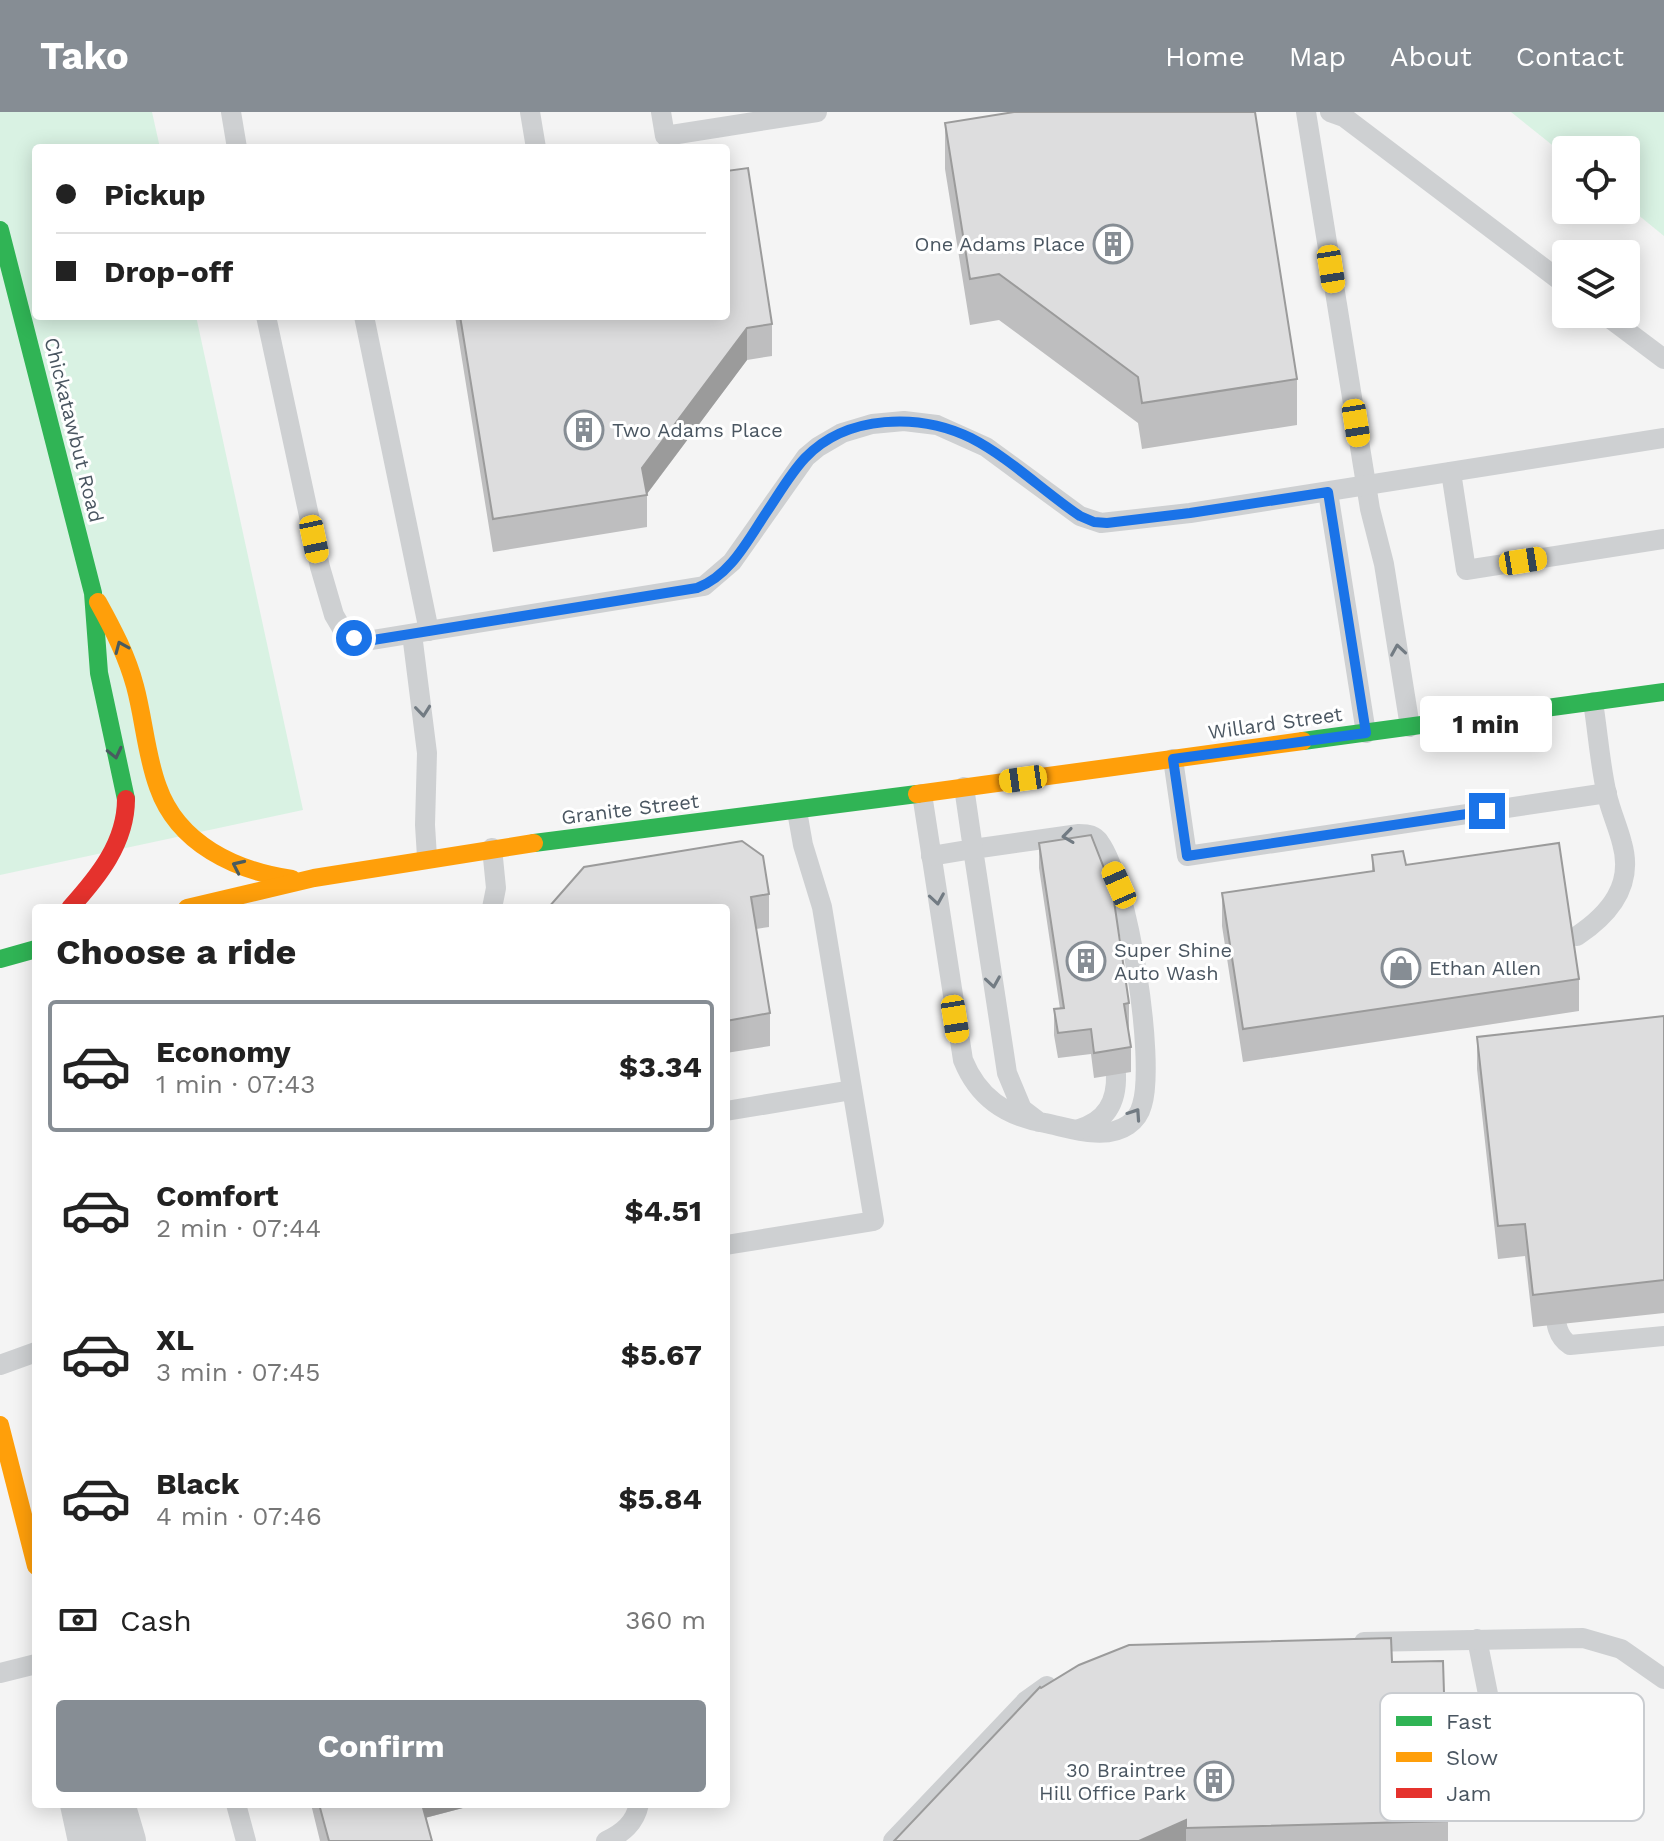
<!DOCTYPE html>
<meta charset="utf-8">
<style>
:root{--surface:#fff;--page:#f2f2f2;--text:#222;--muted:#767676;--line:#e0e0e0;--accent:#868d94}
body{margin:0;font-family:"Work Sans",sans-serif;background:var(--page);color:var(--text);height:100vh;display:flex;flex-direction:column;font-size:30px;white-space:nowrap}
*{box-sizing:border-box;margin:0}
p{font-size:26px;color:var(--muted)}
.icon{flex:none;width:44px;height:44px;fill:none;stroke:currentColor;stroke-width:2;stroke-linecap:round;stroke-linejoin:round}
.map{position:relative;flex:1;overflow:hidden}
.details{position:absolute;left:32px;top:792px;width:698px;height:904px;display:flex;flex-direction:column;background:var(--surface);border-radius:8px;box-shadow:0 4px 20px #0003}
.details>*{flex:none}
.top-card{position:absolute;left:32px;top:32px;width:698px;height:176px;border-radius:8px;box-shadow:0 4px 20px #0003;display:grid;align-content:center;height:176px;padding:0 24px;background:var(--surface)}
.fabs{position:absolute;left:1552px;top:24px;display:grid;gap:16px}
.fabs a{display:grid;place-items:center;width:88px;height:88px;border-radius:8px;background:var(--surface);box-shadow:0 4px 20px #0003;font-size:40px}
.end{position:absolute;width:36px;height:36px;margin:-18px;border:10px solid #1a73e8;background:#fff;box-shadow:0 0 0 4px #fff}
.from{border-radius:50%}
.bubble{position:absolute;height:56px;border-radius:8px;background:var(--surface);box-shadow:0 4px 20px #0003;font-size:26px;font-weight:700;line-height:56px;text-align:center}
.car{position:absolute;width:24px;height:48px;margin:-24px -12px;border-radius:10px;box-shadow:0 0 6px 2px #0007;background:linear-gradient(#f5c518 24%,#345 0 40%,#f5c518 0 76%,#345 0 86%,#f5c518 0)}
.top-card b{display:flex;align-items:center;gap:28px;height:76px;font-size:30px}
.top-card b+b{border-top:2px solid var(--line)}
.top-card i{width:20px;height:20px;background:var(--text)}
ul{padding:0;list-style:none}
li{display:flex;align-items:center;gap:24px;height:132px;margin:0 16px 12px;padding:0 8px;border:4px solid transparent;border-radius:8px}
li div{flex:1}
li b{display:block;font-size:30px}
li em{font-style:normal;font-weight:700}
li.active{border-color:var(--accent)}
li>.icon{width:72px;height:72px;stroke-width:1.5}
h2{padding:0 24px;font-size:36px;line-height:96px}
.pay{display:flex;align-items:center;gap:20px;height:88px;padding:0 24px;font-size:30px}
.pay p{margin-inline-start:auto}
.cta{display:flex;gap:16px;margin-top:auto;padding:16px 24px}
.cta a{flex:1;height:92px;border-radius:8px;background:var(--accent);color:#fff;font-size:32px;font-weight:700;line-height:92px;text-align:center}
header{display:flex;align-items:center;gap:48px;box-sizing:border-box;height:112px;padding:0 40px;background:var(--accent);color:#fff}
header strong{font-size:38px}
nav{display:flex;gap:44px;margin-inline-start:auto;font-size:28px}
.map>svg:first-child{display:block}
.green{fill:#d9f2e3}
.lines{fill:none;stroke-linecap:round;stroke-linejoin:round}
.lane{stroke:#ced0d2;stroke-width:20}
.street{stroke:#ced0d2;stroke-width:40}
.fast{stroke:#30b455;stroke-width:18}
.slow{stroke:#ff9f0a;stroke-width:18}
.jam{stroke:#e5322d;stroke-width:18}
.wall{fill:#bebebf}
.shaded-wall{fill:#9b9b9b}
.building{fill:#ddddde;stroke:#9b9b9b;stroke-width:2}
.oneway{stroke:#495b60}
.oneway2{stroke:#727b83}
.route{stroke:#1a73e8;stroke-width:10}
.labels{text-anchor:middle;stroke-width:6;stroke-linejoin:round;paint-order:stroke}
.poi-label{font-size:20px;fill:#4a5661;stroke:#fff;text-anchor:start}
.street-label{font-size:20px;fill:#4a5661;stroke:#fff}
.key{fill:#fff;stroke:#c9ccd0;stroke-width:2}
.key-label{font-size:22px;fill:#4a5661}
</style>
<header>
<strong>Tako</strong>
<nav><a>Home</a><a>Map</a><a>About</a><a>Contact</a></nav>
</header>
<div class="map">
<svg width="1664" height="1729" viewBox="0 0 1664 1729">
<rect width="100%" height="100%" fill="#f4f4f4"/>
<!-- green -->
<g class="green">
<path d="M0 0H152L160 36H36V204H196L303 698 0 763Z"/>
<path d="M1511 0H1664V124L1626 93V38H1566V44Z"/>
</g>
<g class="lines">
<!-- lane -->
<g class="lane">
<path d="M231 0 237 36"/>
<path d="M530 0 536 36"/>
<path d="M661 0 665 24 817 0"/>
<path d="M1306 0 1370 397 1384 452 1410 615"/>
<path d="M1330 0 1344 5 1566 173"/>
<path d="M1604 202 1664 247"/>
<path d="M266 204 320 455 334 503 344 520 354 526 366 529 704 474 732 450 806 345 818 335 842 321 872 312 904 309 937 313 986 335 1080 404 1101 411 1190 401 1664 326"/>
<path d="M364 204 429 519"/>
<path d="M1451 360 1466 458 1664 427"/>
<path d="M1328 380 1366 621"/>
<path d="M412 522 427 641 425 713 427 745"/>
<path d="M1173 647 1187 744 1607 681"/>
<path d="M922 682 963 948C978 985 1005 1004 1045 1011 1070 1016 1105 1029 1128 1013 1135 1008 1140 1001 1142 993 1156 948 1128 770 1100 731 1095 723 1088 722 1079 722L973 737 1007 961 1022 997 1039 1010"/>
<path d="M492 736 496 776 492 796"/>
<path d="M931 744 973 737 964 675"/>
<path d="M1577 824C1610 802 1634 773 1622 731 1618 715 1611 700 1607 683 1600 653 1598 621 1593 590"/>
<path d="M726 999 852 978"/>
<path d="M1079 1017C1106 1009 1117 990 1116 962"/>
<path d="M726 1133 874 1109 822 795 803 733 797 699"/>
<path d="M1554 1187C1556 1204 1554 1223 1570 1233L1664 1224"/>
<path d="M0 1253 36 1240"/>
<path d="M1477 1527 1506 1672"/>
<path d="M1364 1530 1583 1526 1621 1537 1664 1567"/>
<path d="M0 1561 36 1552"/>
<path d="M236 1692 246 1729"/>
<path d="M606 1729C623 1721 635 1711 639 1692"/>
<path d="M893 1729 1026 1589 1047 1574"/>
</g>
<!-- street -->
<g class="street">
<path d="M80 1692 88 1729"/>
<path d="M115 1692 126 1729"/>
</g>
<!-- fast -->
<g class="fast">
<path d="M0 118 93 481 99 561 126 687"/>
<path d="M1303 629 1664 580"/>
<path d="M534 731 917 682"/>
<path d="M0 847 36 837"/>
</g>
<!-- slow -->
<g class="slow">
<path d="M98 490C113 517 127 544 135 574 144 607 146 643 158 675 178 732 236 759 292 767"/>
<path d="M917 682 1303 629"/>
<path d="M187 796 314 766 534 731"/>
<path d="M0 1313 36 1454"/>
</g>
<!-- jam -->
<path class="jam" d="M70 796C98 765 126 731 126 687"/>
</g>
<!-- wall -->
<g class="wall">
<path d="M945 11 1297 267V313L1142 337 1138 311 999 208 970 213 945 57Z"/>
<path d="M455 204H726L772 212V244L747 248 647 382V415L493 440Z"/>
<path d="M742 729 769 782V815L756 817 770 901V934L726 941V796Z"/>
<path d="M1039 731 1129 891V916H1128L1131 935V960L1094 966 1091 942 1058 946 1054 923V897H1060L1039 756Z"/>
<path d="M1372 743 1406 753 1579 867V899L1243 950 1222 814V781L1372 759Z"/>
<path d="M1664 904V1201L1533 1215 1525 1144 1498 1147 1477 957V925Z"/>
<path d="M1392 1550 1448 1709V1729H894L1041 1576Z"/>
<path d="M311 1692H478L425 1706 432 1729H320Z"/>
</g>
<!-- shaded-wall -->
<g class="shaded-wall">
<path d="M747 216V248L646 383 642 356Z"/>
<path d="M417 1692H478L417 1708Z"/>
<path d="M1186 1708V1729H1139Z"/>
</g>
<!-- building -->
<g class="building">
<path d="M1014 0H1255L1297 267 1142 291 1138 265 999 162 970 167 945 11Z"/>
<path d="M748 56 772 212 747 216 642 356 647 383 493 407 460 204H726V59Z"/>
<path d="M1091 723 1104 756 1109 755 1129 891 1124 892 1131 935 1094 941 1091 917 1058 921 1054 897 1064 896 1039 731Z"/>
<path d="M742 729 763 744 769 782 751 785 770 901 726 909V796H548L584 755Z"/>
<path d="M1559 731 1579 867 1243 917 1222 781 1374 759 1372 743 1403 739 1406 753Z"/>
<path d="M1664 904V1168L1533 1183 1525 1112 1498 1114 1477 925Z"/>
<path d="M1391 1526 1392 1550 1443 1549 1448 1709 1186 1716V1708L1139 1729H894L1040 1575 1041 1576 1079 1553 1129 1533Z"/>
<path d="M319 1692H422L432 1729H329Z"/>
</g>
<!-- one-way arrows -->
<defs><path id="oneway-chevron" d="M-2-3.5L2.5 0L-2 3.5" fill="none" stroke-width="1.6" stroke-linecap="round" stroke-linejoin="round" transform="scale(2)"/></defs>
<g class="oneway">
<use href="#oneway-chevron" transform="translate(121 535) rotate(-113)"/>
<use href="#oneway-chevron" transform="translate(115 641) rotate(77)"/>
<use href="#oneway-chevron" transform="translate(238 754) rotate(-155)"/>
</g>
<g class="oneway2">
<use href="#oneway-chevron" transform="translate(1398 538) rotate(-99)"/>
<use href="#oneway-chevron" transform="translate(423 599) rotate(84)"/>
<use href="#oneway-chevron" transform="translate(1068 724) rotate(172)"/>
<use href="#oneway-chevron" transform="translate(937 787) rotate(81)"/>
<use href="#oneway-chevron" transform="translate(993 870) rotate(81)"/>
<use href="#oneway-chevron" transform="translate(1135 1002) rotate(-56)"/>
</g>
<g class="lines">
<!-- route -->
<path class="route" d="M354 526 373 528 697 476C730 464 748 428 766 401 779 382 790 362 805 346 847 302 920 301 971 326 1010 346 1044 380 1080 404L1094 410 1107 411 1190 401 1328 380 1366 621 1173 647 1187 744 1487 699"/>
</g>
<!-- icons -->
<defs>
<symbol id="building-ring" viewBox="-11 -11 22 22"><circle r="9.5" fill="#fff" stroke="#868d94" stroke-width="1.5"/><path d="M-4-6H4V6H1V3H-1V6H-4ZM-2.5-4.3h1.7v1.8h-1.7ZM.8-4.3h1.7v1.8H.8ZM-2.5-1h1.7V.8h-1.7ZM.8-1h1.7V.8H.8Z" fill="#868d94"/></symbol>
<symbol id="shop-ring" viewBox="-11 -11 22 22"><circle r="9.5" fill="#fff" stroke="#868d94" stroke-width="1.5"/><path d="M-5-2.5h2.3a2.7 3.5 0 0 1 5.4 0H5L5.5 6h-11ZM-1.5-2.5h3a1.5 2.3 0 0 0-3 0Z" fill="#868d94"/></symbol>
</defs>
<g fill-rule="evenodd">
<use href="#building-ring" x="1091" y="110" width="44" height="44"/>
<use href="#building-ring" x="562" y="296" width="44" height="44"/>
<use href="#building-ring" x="1064" y="827" width="44" height="44"/>
<use href="#shop-ring" x="1379" y="834" width="44" height="44"/>
<use href="#building-ring" x="1192" y="1647" width="44" height="44"/>
</g>
<g class="labels">
<!-- poi labels -->
<g class="poi-label">
<text x="1085" y="139" text-anchor="end">One Adams Place</text>
<text x="612" y="325">Two Adams Place</text>
<text x="1114" y="845">Super Shine<tspan x="1114" dy="23">Auto Wash</tspan></text>
<text x="1429" y="863">Ethan Allen</text>
<text x="1186" y="1665" text-anchor="end">30 Braintree<tspan x="1186" dy="23">Hill Office Park</tspan></text>
</g>
<!-- street labels -->
<g class="street-label">
<text transform="translate(74 318) rotate(76)" y="7">Chickatawbut Road</text>
<text transform="translate(1275 611) rotate(-8)" y="7">Willard Street</text>
<text transform="translate(630 697) rotate(-7)" y="7">Granite Street</text>
</g>
</g>
<!-- legend -->
<rect x="1380" y="1581" width="264" height="128" rx="12" class="key"/>
<rect x="1396" y="1604" width="36" height="10" fill="#30b455"/>
<rect x="1396" y="1640" width="36" height="10" fill="#ff9f0a"/>
<rect x="1396" y="1676" width="36" height="10" fill="#e5322d"/>
<g class="key-label">
<text x="1446" y="1617">Fast</text>
<text x="1446" y="1653">Slow</text>
<text x="1446" y="1689">Jam</text>
</g>
</svg>
<div class="fabs">
<a><svg class="icon" aria-label="locate" viewBox="0 0 24 24"><circle cx="12" cy="12" r="6"/><path d="M12 2v4M12 18v4M2 12h4M18 12h4"/></svg></a>
<a><svg class="icon" aria-label="layers" viewBox="0 0 24 24"><path d="M12 4l9 5-9 5-9-5zM3 14l9 5 9-5"/></svg></a>
</div>
<i class="end from" style="left:354px;top:526px"></i>
<i class="end" style="left:1487px;top:699px"></i>
<div class="bubble" style="left:1420px;top:584px;width:132px">1 min</div>
<i class="car" style="left:1331px;top:157px;rotate:171deg"></i>
<i class="car" style="left:1356px;top:311px;rotate:171deg"></i>
<i class="car" style="left:314px;top:427px;rotate:168deg"></i>
<i class="car" style="left:1523px;top:449px;rotate:81deg"></i>
<i class="car" style="left:1023px;top:667px;rotate:262deg"></i>
<i class="car" style="left:1119px;top:773px;rotate:336deg"></i>
<i class="car" style="left:955px;top:907px;rotate:171deg"></i>
<div class="top-card">
<b><i class="from"></i>Pickup</b>
<b><i></i>Drop-off</b>
</div>
<section class="details">
<h2>Choose a ride</h2>
<ul>
<li class="active"><svg class="icon" aria-label="car" viewBox="0 0 24 24"><path d="M5 17H2v-5l4-1 3-4h7l3 4 3 1v5h-3M9 17h6M6 11h13"/><circle cx="7" cy="17" r="2"/><circle cx="17" cy="17" r="2"/></svg><div><b>Economy</b><p>1 min · 07:43</p></div><em>$3.34</em></li>
<li><svg class="icon" aria-label="car" viewBox="0 0 24 24"><path d="M5 17H2v-5l4-1 3-4h7l3 4 3 1v5h-3M9 17h6M6 11h13"/><circle cx="7" cy="17" r="2"/><circle cx="17" cy="17" r="2"/></svg><div><b>Comfort</b><p>2 min · 07:44</p></div><em>$4.51</em></li>
<li><svg class="icon" aria-label="car" viewBox="0 0 24 24"><path d="M5 17H2v-5l4-1 3-4h7l3 4 3 1v5h-3M9 17h6M6 11h13"/><circle cx="7" cy="17" r="2"/><circle cx="17" cy="17" r="2"/></svg><div><b>XL</b><p>3 min · 07:45</p></div><em>$5.67</em></li>
<li><svg class="icon" aria-label="car" viewBox="0 0 24 24"><path d="M5 17H2v-5l4-1 3-4h7l3 4 3 1v5h-3M9 17h6M6 11h13"/><circle cx="7" cy="17" r="2"/><circle cx="17" cy="17" r="2"/></svg><div><b>Black</b><p>4 min · 07:46</p></div><em>$5.84</em></li>
</ul>
<div class="pay"><svg class="icon" aria-label="cash" viewBox="0 0 24 24"><path d="M3 7h18v10H3z"/><circle cx="12" cy="12" r="2"/></svg>Cash<p>360 m</p></div>
<div class="cta"><a>Confirm</a></div>
</section>
</div>
